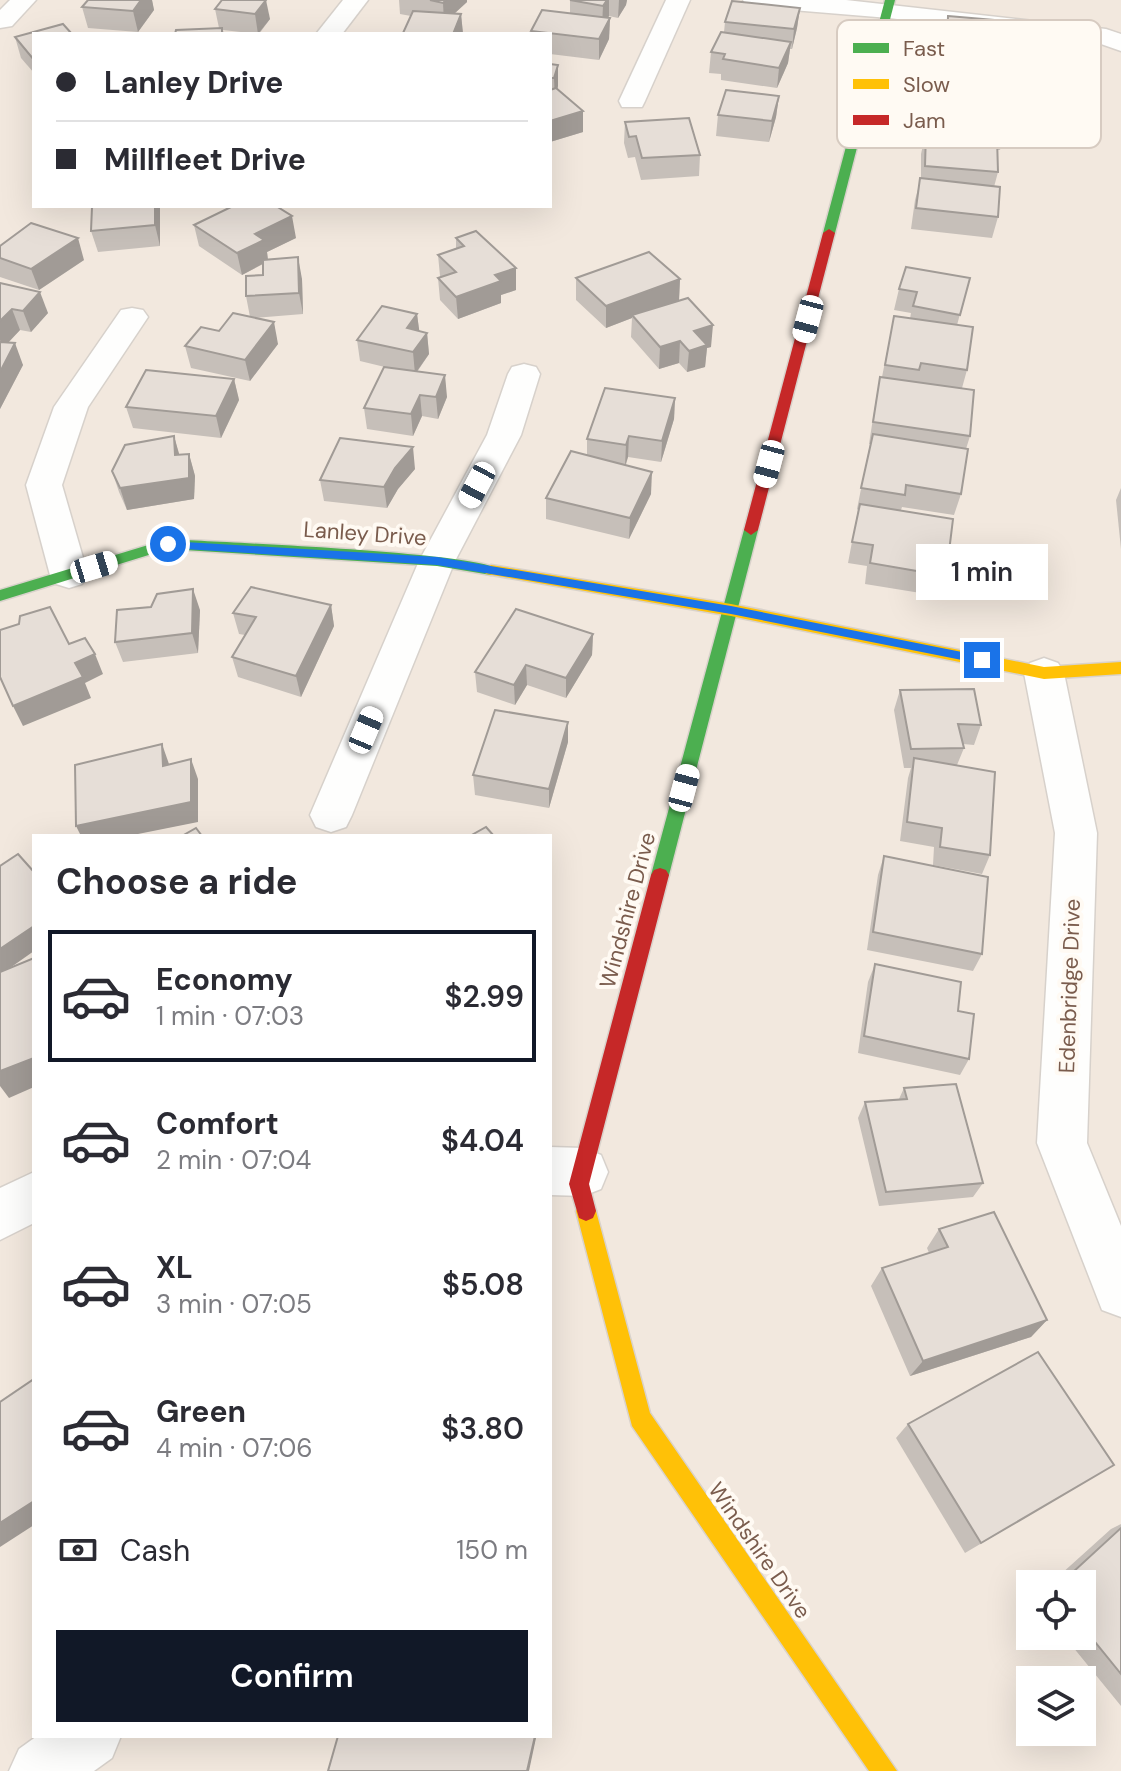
<!DOCTYPE html>
<meta charset="utf-8">
<style>
:root{--surface:#fff;--page:#f2f2f3;--text:#2b2b33;--muted:#7c7c81;--line:#e1e1e2;--accent:#111827}
body{margin:0;font-family:"DM Sans",sans-serif;background:var(--page);color:var(--text);height:100vh;display:flex;flex-direction:column;font-size:30px;white-space:nowrap}
*{box-sizing:border-box;margin:0}
p{font-size:26px;color:var(--muted)}
.icon{flex:none;width:44px;height:44px;fill:none;stroke:currentColor;stroke-width:2;stroke-linecap:round;stroke-linejoin:round}
.map{position:relative;flex:1;overflow:hidden}
.side{position:absolute;left:32px;top:834px;width:520px;height:904px;display:flex;flex-direction:column;background:var(--surface);border-radius:0px;box-shadow:0 8px 32px #0002}
.side>*{flex:none}
.banner{position:absolute;left:32px;top:32px;width:520px;height:176px;border-radius:0px;box-shadow:0 8px 32px #0002;display:grid;align-content:center;height:176px;padding:0 24px;background:var(--surface)}
.fabs{position:absolute;left:1016px;top:1570px;display:grid;gap:16px}
.fabs a{display:grid;place-items:center;width:80px;height:80px;border-radius:0px;background:var(--surface);box-shadow:0 8px 32px #0002;font-size:40px}
.end{position:absolute;width:36px;height:36px;margin:-18px;border:10px solid #1a73e8;background:#fff;box-shadow:0 0 0 4px #fff}
.from{border-radius:50%}
.bubble{position:absolute;height:56px;border-radius:0px;background:var(--surface);box-shadow:0 8px 32px #0002;font-size:26px;font-weight:600;line-height:56px;text-align:center}
.car{position:absolute;width:24px;height:48px;margin:-24px -12px;border-radius:10px;box-shadow:0 0 6px 2px #0007;background:linear-gradient(#fff 24%,#345 0 40%,#fff 0 76%,#345 0 86%,#fff 0)}
.banner b{display:flex;align-items:center;gap:28px;height:76px;font-size:30px}
.banner b+b{border-top:2px solid var(--line)}
.banner i{width:20px;height:20px;background:var(--text)}
ul{padding:0;list-style:none}
li{display:flex;align-items:center;gap:24px;height:132px;margin:0 16px 12px;padding:0 8px;border:4px solid transparent;border-radius:0px}
li div{flex:1}
li b{display:block;font-size:30px}
li em{font-style:normal;font-weight:600}
li.active{border-color:var(--accent)}
li>.icon{width:72px;height:72px;stroke-width:1.5}
h2{padding:0 24px;font-size:36px;line-height:96px}
.pay{display:flex;align-items:center;gap:20px;height:88px;padding:0 24px;font-size:30px}
.pay p{margin-inline-start:auto}
.primary-button{display:flex;gap:16px;margin-top:auto;padding:16px 24px}
.primary-button a{flex:1;height:92px;border-radius:0px;background:var(--accent);color:#fff;font-size:32px;font-weight:600;line-height:92px;text-align:center}
.map>svg:first-child{display:block}
.residential{fill:#f2e8de;fill-rule:evenodd}
.lines{fill:none;stroke-linecap:round;stroke-linejoin:round}
.street-casing{stroke:#d7d1cb;stroke-width:3}
.fast-casing{stroke:#d9d2cb;stroke-width:3}
.slow-casing{stroke:#d9d2cb;stroke-width:3}
.jam-casing{stroke:#d9d2cb;stroke-width:3}
.street{fill:#fefefd;fill-rule:evenodd}
.fast{fill:#4caf50;fill-rule:evenodd}
.slow{fill:#ffc107;fill-rule:evenodd}
.jam{fill:#c62828;fill-rule:evenodd}
.wall{fill:#c6bfb9}
.shaded-wall{fill:#a19b96}
.building{fill:#e6ded7;stroke:#a19b96;stroke-width:2}
.route{fill:#1a73e8}
.labels{text-anchor:middle;stroke-width:8;stroke-linejoin:round;paint-order:stroke}
.street-label{font-size:22px;fill:#7a5c4d;stroke:#fffaf3}
.key{fill:#fffaf3;stroke:#d7cbc1;stroke-width:2}
.key-label{font-size:22px;fill:#7a5c4d}
</style>
<div class="map">
<svg width="1121" height="1771" viewBox="0 0 1121 1771">
<rect width="100%" height="100%" fill="#f9f5f0"/>
<!-- residential -->
<path class="residential" d="M0 0H1121V1771H0ZM34 34H550V206H34ZM34 836H550V1736H34ZM1030 1584H1082V1636H1030ZM1030 1680H1082V1732H1030Z"/>
<g class="lines">
<defs>
<g id="street">
<path d="M10 0H36L12 26 0 28V10Z"/>
<path d="M343 0H368L342 34H316Z"/>
<path d="M666 0H690L645 101 642 107H622L619 101Z"/>
<path d="M743 0H846L1106 29 1121 34V51L1101 44 889 18 755 7 746 5Z"/>
<path d="M132 308 143 310 148 317 88 407 62 485 88 575 82 584 69 588 56 584 50 575 26 485 54 407 121 310Z"/>
<path d="M524 364 536 367 540 374 521 435 455 561 352 815 346 827 331 832 316 827 310 815 419 561 487 435 508 374 512 367Z"/>
<path d="M1044 658 1058 663 1064 673 1097 833 1087 1143 1121 1226V1317L1102 1310 1037 1143 1055 833 1024 673 1030 663Z"/>
<path d="M550 1147 583 1148 601 1155 608 1172 601 1189 583 1196 550 1195Z"/>
<path d="M34 1172V1223L0 1240V1188Z"/>
<path d="M37 1736H121L112 1758 94 1771H9L19 1749Z"/>
</g>
<g id="fast">
<path d="M885 0H895L835 233 829 237 823 233Z"/>
<path d="M751 525 758 530 669 875 666 880H654L651 875 744 530Z"/>
<path d="M168 539C212 542 482 552 499 570L491 575 437 566 168 549 0 601V590Z"/>
</g>
<g id="slow">
<path d="M491 565 731 604 1044 667 1121 662V674L1044 679 731 616 486 574 483 570Z"/>
<path d="M586 1201 593 1204 596 1211 650 1413 897 1771H869L632 1426 576 1211 579 1204Z"/>
</g>
<g id="jam">
<path d="M829 229 835 233 758 530 751 535 744 530 823 233Z"/>
<path d="M660 868 666 870 669 875 589 1184 596 1211 593 1218 586 1221 579 1218 569 1184 651 875 654 870Z"/>
</g>
</defs>
<!-- street casing -->
<use href="#street" class="street-casing"/>
<!-- fast casing -->
<use href="#fast" class="fast-casing"/>
<!-- slow casing -->
<use href="#slow" class="slow-casing"/>
<!-- jam casing -->
<use href="#jam" class="jam-casing"/>
<!-- street -->
<use href="#street" class="street"/>
<!-- fast -->
<use href="#fast" class="fast"/>
<!-- slow -->
<use href="#slow" class="slow"/>
<!-- jam -->
<use href="#jam" class="jam"/>
</g>
<!-- wall -->
<g class="wall">
<path d="M141 0H152L154 10 138 32 88 28 82 7Z"/>
<path d="M222 0 270 19 259 34 223 30 224 34 219 28 215 9Z"/>
<path d="M399 0H467V2L454 14H461L463 34H403L411 16 400 14Z"/>
<path d="M570 0H627L626 5 618 18 609 16 608 18H610L609 39 599 60 550 54V34H531V31L570 13Z"/>
<path d="M800 8 797 28 792 49H790L788 63 777 88 721 80V74L709 73 711 52 724 32 725 22Z"/>
<path d="M948 16 1020 47 1014 68H1013L1010 91 1007 104 1006 129 1000 150H997L998 172 994 187 998 217 992 238 911 229 915 200 921 178V154L932 104 941 54H943L944 37Z"/>
<path d="M34 34V73L21 58 15 37Z"/>
<path d="M550 64 558 86 557 90 583 111V132L550 142Z"/>
<path d="M779 96 776 117 769 142 716 136 718 115Z"/>
<path d="M625 122 700 155 699 176 641 180 635 157 628 158 624 143Z"/>
<path d="M100 206H160V246L98 252 91 231Z"/>
<path d="M194 225 296 238 267 252 268 259 302 279 303 314 254 318 278 344 250 381 191 368 185 346 250 317 246 296 263 275V264L242 275 199 246Z"/>
<path d="M456 238 516 290 501 295V303L458 319 440 300 438 278H441L440 276 438 255 456 248Z"/>
<path d="M0 246 84 260 39 290 0 277Z"/>
<path d="M576 278 680 279 679 300 666 305 711 347 707 348 705 367 687 372 679 363 659 369 631 337 632 318 606 328 576 300Z"/>
<path d="M970 278 957 325 967 370 962 388 970 436 966 449 961 494 954 515 902 507 901 510 946 576 939 596 865 584 867 566 848 563 858 510 857 509 870 444H869L876 399 880 377H882L894 316 910 319 911 313 894 310 899 289Z"/>
<path d="M0 283 48 313 31 332 20 330 8 343 23 365 0 409Z"/>
<path d="M417 314 419 331 427 333 429 354 417 372 447 397 438 419 422 416 413 436 367 429 364 408 389 368 360 361 357 340Z"/>
<path d="M234 379 239 400 221 438 133 428 126 407Z"/>
<path d="M675 398 674 419 661 462 628 457 626 465 651 494 629 539 546 519V498L587 455V439Z"/>
<path d="M174 436 179 455 189 454 195 476 194 499 127 510 119 492 112 471Z"/>
<path d="M415 469 398 489 387 508 324 501 320 480Z"/>
<path d="M1121 488V549L1116 500Z"/>
<path d="M331 605 334 626 301 697 238 677 232 657 245 635 239 634 233 613Z"/>
<path d="M200 610 198 653 123 662 115 642Z"/>
<path d="M593 634 592 655 566 698 527 685 515 705 477 692 475 672Z"/>
<path d="M900 690 981 725 974 745 963 744 964 748 957 765 990 855 982 874 933 865 934 847 900 841 908 778 911 768H904L894 710Z"/>
<path d="M568 722V742L549 808 475 795 473 775Z"/>
<path d="M884 856 982 954 973 971 867 950 878 875Z"/>
<path d="M875 964 958 1011 969 1059 960 1075 858 1053 868 982Z"/>
<path d="M904 1088 983 1183 973 1197 879 1206 858 1118 865 1102 899 1099Z"/>
<path d="M939 1229 1047 1320 1031 1337 910 1376 871 1286 882 1268 929 1253 927 1248Z"/>
<path d="M908 1424 1114 1465 965 1553 896 1438Z"/>
<path d="M1121 1524V1706L1064 1636H1082V1584H1050L1111 1529Z"/>
</g>
<!-- shaded-wall -->
<g class="shaded-wall">
<path d="M141 0H152L154 10 138 32 133 11Z"/>
<path d="M266 0 270 19 258 34 255 14Z"/>
<path d="M446 0H467V2L444 23 443 3Z"/>
<path d="M607 0H609V16L602 26 603 6Z"/>
<path d="M619 0H627L626 5 618 18Z"/>
<path d="M800 8 797 28 792 49 794 29Z"/>
<path d="M461 14 463 34H453Z"/>
<path d="M610 18 609 39 599 60V39Z"/>
<path d="M791 42 788 63 777 88 779 68Z"/>
<path d="M558 65V86L555 99 554 78Z"/>
<path d="M779 96 776 117 769 142 772 121Z"/>
<path d="M583 111V132L550 142V121Z"/>
<path d="M155 206H160V246L155 225Z"/>
<path d="M292 216 296 238 267 252 268 261 242 275 237 253 255 234Z"/>
<path d="M78 238 84 260 39 290 31 269Z"/>
<path d="M298 257 302 279 303 314 299 293Z"/>
<path d="M516 268V290L501 295V303L458 319 456 297 495 275Z"/>
<path d="M680 279 679 300 634 317 632 315V318L606 328V306Z"/>
<path d="M40 292 48 313 31 332 23 311Z"/>
<path d="M12 309 20 330 3 348 0 340V321Z"/>
<path d="M417 314 420 336 407 328Z"/>
<path d="M274 322 278 344 250 381 245 360Z"/>
<path d="M713 325 711 347 707 348 705 367 687 372 689 351 694 331Z"/>
<path d="M427 333 429 354 415 374 413 352Z"/>
<path d="M680 341 679 363 659 369 660 347Z"/>
<path d="M15 343 23 365 0 409V372Z"/>
<path d="M445 375 447 397 438 419 436 397Z"/>
<path d="M234 379 239 400 221 438 216 416Z"/>
<path d="M420 395 422 416 413 436 411 414Z"/>
<path d="M675 398 674 419 661 462 662 441Z"/>
<path d="M174 436 180 457 175 455Z"/>
<path d="M629 436 628 457 625 466 626 445Z"/>
<path d="M413 447 415 469 398 489 387 508 384 487 395 468Z"/>
<path d="M189 454 195 476 194 499 127 510 120 488Z"/>
<path d="M652 472 651 494 629 539 630 518Z"/>
<path d="M193 589 200 610 198 653 192 633Z"/>
<path d="M331 605 334 626 301 697 296 676Z"/>
<path d="M593 634 592 655 566 698V678Z"/>
<path d="M95 654 103 674 85 683 91 698 23 726 13 706 75 663Z"/>
<path d="M526 665 527 685 515 705 514 685Z"/>
<path d="M568 722V742L549 808V789Z"/>
<path d="M162 744 169 764 163 766Z"/>
<path d="M191 759 198 779V822L128 836H81L76 826Z"/>
<path d="M34 926V951L0 975V949Z"/>
<path d="M34 1058V1087L9 1098 0 1086V1071Z"/>
<path d="M1047 1320 1031 1337 910 1376 923 1361Z"/>
<path d="M34 1501V1525L0 1547V1523Z"/>
<path d="M535 1736 536 1738 529 1771H527Z"/>
</g>
<!-- building -->
<g class="building">
<path d="M88 0H141L133 11 82 7Z"/>
<path d="M222 0H266L255 14 215 9Z"/>
<path d="M430 0H446L443 3Z"/>
<path d="M570 0H607L603 6Z"/>
<path d="M732 1 800 8 794 29 725 22Z"/>
<path d="M542 10 610 18 599 39 531 31Z"/>
<path d="M413 11 461 14 453 34 403 33Z"/>
<path d="M948 16 1019 22 1020 47 974 43V48L947 46Z"/>
<path d="M63 24 72 34H34V60L15 37Z"/>
<path d="M222 28V34H175L176 30Z"/>
<path d="M721 32 791 42 779 68 723 59 725 54 711 52Z"/>
<path d="M550 64 558 65 554 78H550Z"/>
<path d="M556 88 583 111 550 121V90Z"/>
<path d="M726 90 779 96 772 121 718 115Z"/>
<path d="M689 118 700 155 642 158 636 136 629 137 625 122Z"/>
<path d="M926 132 997 138 998 172 925 166Z"/>
<path d="M920 178 1000 187 998 217 916 208Z"/>
<path d="M100 206H155V225L91 231 92 207Z"/>
<path d="M233 206H276L292 216 255 234 264 240 237 253 194 225Z"/>
<path d="M31 223 78 238 31 269 0 258V246Z"/>
<path d="M476 231 516 268 495 275 501 281 456 297 438 278 456 272 438 255 464 246 456 238Z"/>
<path d="M649 252 680 279 606 306 576 278Z"/>
<path d="M298 257 299 293 246 296V276L263 275V260Z"/>
<path d="M906 267 970 278 960 315 913 306 917 292 899 289Z"/>
<path d="M0 283 40 292 23 311 12 309 0 321Z"/>
<path d="M688 298 713 325 694 331 707 345 689 351 680 341 660 347 632 315Z"/>
<path d="M382 306 417 314 407 328 427 333 413 352 357 340Z"/>
<path d="M233 313 274 322 245 360 185 346 201 327 219 331Z"/>
<path d="M894 316 973 327 967 370 921 363 919 370 885 365Z"/>
<path d="M0 342 15 343 0 372Z"/>
<path d="M384 367 445 375 436 397 420 395 411 414 364 408Z"/>
<path d="M146 370 234 379 216 416 126 407Z"/>
<path d="M880 377 974 390 970 436 873 422Z"/>
<path d="M605 388 675 398 662 441 629 436 626 445 587 439Z"/>
<path d="M873 434 968 449 961 494 906 485 905 495 861 488Z"/>
<path d="M174 436 175 455 189 454V478L120 488 112 471 125 445Z"/>
<path d="M340 438 413 447 395 468 384 487 320 480Z"/>
<path d="M571 451 652 472 630 518 546 498Z"/>
<path d="M860 504 953 519 946 576 870 563 873 545 852 542Z"/>
<path d="M251 587 331 605 296 676 232 657 256 617 233 613Z"/>
<path d="M193 589 192 633 115 642 117 610 151 607 157 594Z"/>
<path d="M50 607 69 644 85 638 95 654 75 663 83 677 13 706 0 677V630L19 624 20 616Z"/>
<path d="M516 609 593 634 566 678 526 665 514 685 475 672Z"/>
<path d="M974 689 981 725 958 724 964 748 911 749 900 690Z"/>
<path d="M495 710 568 722 549 789 473 775Z"/>
<path d="M162 744 163 766 191 759V802L76 826 75 765Z"/>
<path d="M914 758 995 772 990 855 940 847 942 828 907 822Z"/>
<path d="M486 827 494 836H470Z"/>
<path d="M196 828 202 836H182Z"/>
<path d="M18 854 34 872V926L0 949V866Z"/>
<path d="M884 856 988 877 982 954 873 932Z"/>
<path d="M34 958V1058L0 1071V972Z"/>
<path d="M875 964 961 982 958 1011 974 1014 969 1059 864 1036Z"/>
<path d="M956 1084 983 1183 886 1192 865 1102 907 1099 904 1088Z"/>
<path d="M994 1212 1047 1320 923 1361 882 1268 948 1247 939 1229Z"/>
<path d="M1038 1352 1114 1465 981 1543 908 1424Z"/>
<path d="M34 1379V1501L0 1523V1402Z"/>
<path d="M1121 1528V1674L1082 1626V1584H1060Z"/>
<path d="M338 1736H535L527 1771H328Z"/>
</g>
<!-- route -->
<path class="route" d="M168 541 437 557 731 606 982 656 987 660 982 664 731 614 437 565 168 548 163 544Z"/>
<g class="labels">
<!-- street labels -->
<g class="street-label">
<text transform="translate(365 533) rotate(4)" y="8">Lanley Drive</text>
<text transform="translate(627 910) rotate(-75)" y="8">Windshire Drive</text>
<text transform="translate(1069 986) rotate(-88)" y="8">Edenbridge Drive</text>
<text transform="translate(760 1550) rotate(55)" y="8">Windshire Drive</text>
</g>
</g>
<!-- legend -->
<rect x="837" y="20" width="264" height="128" rx="12" class="key"/>
<rect x="853" y="43" width="36" height="10" fill="#4caf50"/>
<rect x="853" y="79" width="36" height="10" fill="#ffc107"/>
<rect x="853" y="115" width="36" height="10" fill="#c62828"/>
<g class="key-label">
<text x="903" y="56">Fast</text>
<text x="903" y="92">Slow</text>
<text x="903" y="128">Jam</text>
</g>
</svg>
<div class="fabs">
<a><svg class="icon" aria-label="locate" viewBox="0 0 24 24"><circle cx="12" cy="12" r="6"/><path d="M12 2v4M12 18v4M2 12h4M18 12h4"/></svg></a>
<a><svg class="icon" aria-label="layers" viewBox="0 0 24 24"><path d="M12 4l9 5-9 5-9-5zM3 14l9 5 9-5"/></svg></a>
</div>
<i class="end from" style="left:168px;top:544px"></i>
<i class="end" style="left:982px;top:660px"></i>
<div class="bubble" style="left:916px;top:544px;width:132px">1 min</div>
<i class="car" style="left:808px;top:319px;rotate:195deg"></i>
<i class="car" style="left:769px;top:464px;rotate:195deg"></i>
<i class="car" style="left:477px;top:485px;rotate:208deg"></i>
<i class="car" style="left:94px;top:567px;rotate:73deg"></i>
<i class="car" style="left:366px;top:730px;rotate:23deg"></i>
<i class="car" style="left:684px;top:788px;rotate:15deg"></i>
<div class="banner">
<b><i class="from"></i>Lanley Drive</b>
<b><i></i>Millfleet Drive</b>
</div>
<section class="side">
<h2>Choose a ride</h2>
<ul>
<li class="active"><svg class="icon" aria-label="car" viewBox="0 0 24 24"><path d="M5 17H2v-5l4-1 3-4h7l3 4 3 1v5h-3M9 17h6M6 11h13"/><circle cx="7" cy="17" r="2"/><circle cx="17" cy="17" r="2"/></svg><div><b>Economy</b><p>1 min · 07:03</p></div><em>$2.99</em></li>
<li><svg class="icon" aria-label="car" viewBox="0 0 24 24"><path d="M5 17H2v-5l4-1 3-4h7l3 4 3 1v5h-3M9 17h6M6 11h13"/><circle cx="7" cy="17" r="2"/><circle cx="17" cy="17" r="2"/></svg><div><b>Comfort</b><p>2 min · 07:04</p></div><em>$4.04</em></li>
<li><svg class="icon" aria-label="car" viewBox="0 0 24 24"><path d="M5 17H2v-5l4-1 3-4h7l3 4 3 1v5h-3M9 17h6M6 11h13"/><circle cx="7" cy="17" r="2"/><circle cx="17" cy="17" r="2"/></svg><div><b>XL</b><p>3 min · 07:05</p></div><em>$5.08</em></li>
<li><svg class="icon" aria-label="car" viewBox="0 0 24 24"><path d="M5 17H2v-5l4-1 3-4h7l3 4 3 1v5h-3M9 17h6M6 11h13"/><circle cx="7" cy="17" r="2"/><circle cx="17" cy="17" r="2"/></svg><div><b>Green</b><p>4 min · 07:06</p></div><em>$3.80</em></li>
</ul>
<div class="pay"><svg class="icon" aria-label="cash" viewBox="0 0 24 24"><path d="M3 7h18v10H3z"/><circle cx="12" cy="12" r="2"/></svg>Cash<p>150 m</p></div>
<div class="primary-button"><a>Confirm</a></div>
</section>
</div>
